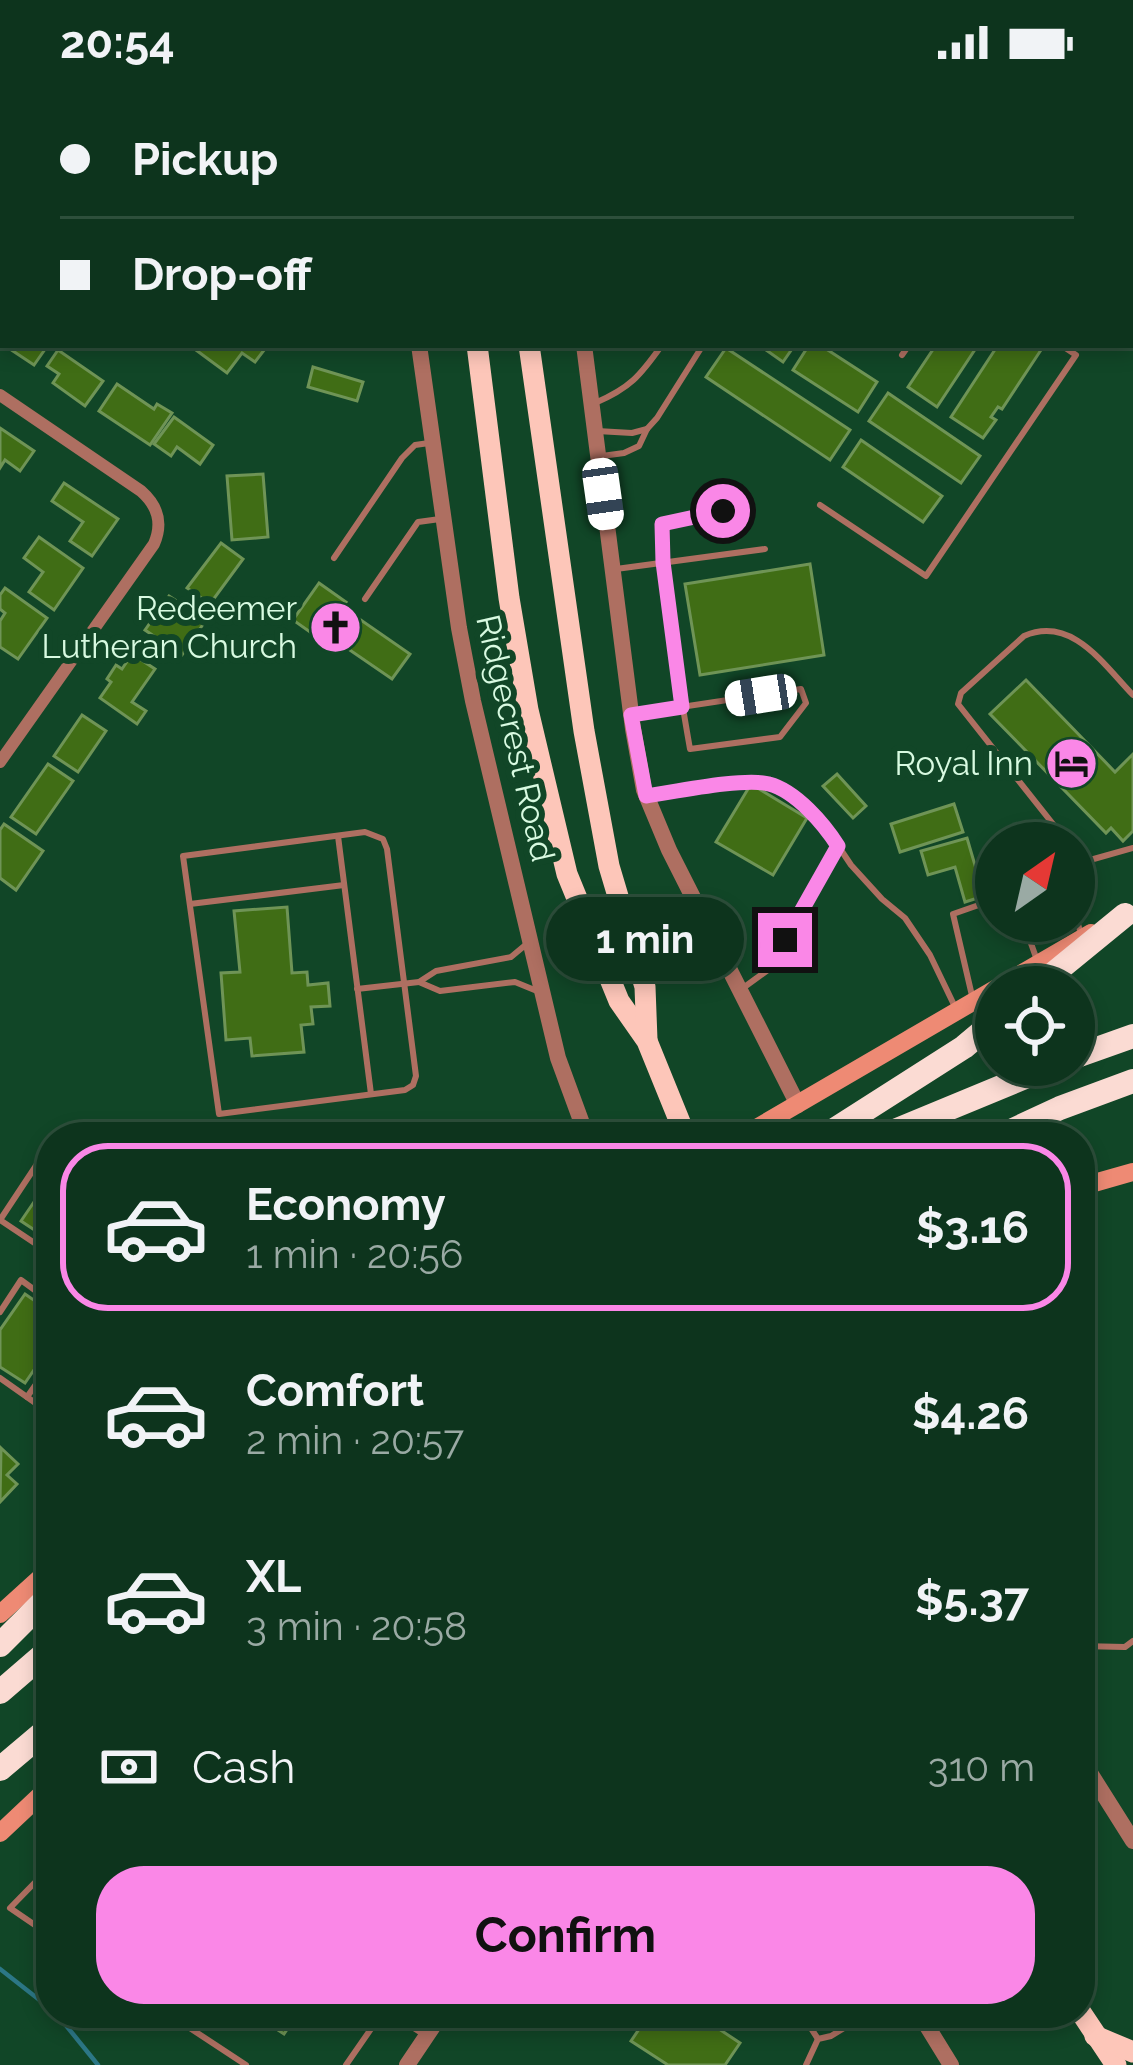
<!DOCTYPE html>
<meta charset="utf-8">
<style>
:root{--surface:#0d341d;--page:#163c26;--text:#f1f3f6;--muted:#9aaaa4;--line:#2d4f3b;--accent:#fa87e7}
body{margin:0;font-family:Raleway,sans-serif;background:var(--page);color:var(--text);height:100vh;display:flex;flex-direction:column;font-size:45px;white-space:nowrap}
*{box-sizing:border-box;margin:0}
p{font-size:39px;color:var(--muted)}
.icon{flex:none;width:66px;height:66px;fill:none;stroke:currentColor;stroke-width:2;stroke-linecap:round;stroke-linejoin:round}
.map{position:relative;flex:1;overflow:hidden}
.drawer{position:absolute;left:36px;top:1038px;width:1059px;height:906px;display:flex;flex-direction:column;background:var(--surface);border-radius:48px;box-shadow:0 6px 18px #0003,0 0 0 3px var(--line)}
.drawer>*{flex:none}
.banner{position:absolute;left:0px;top:0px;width:1134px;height:264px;box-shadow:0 6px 18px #0003,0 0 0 3px var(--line);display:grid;align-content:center;height:264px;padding:0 60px;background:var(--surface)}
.needle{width:78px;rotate:34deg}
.tools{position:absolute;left:975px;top:738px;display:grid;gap:24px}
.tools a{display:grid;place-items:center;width:120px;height:120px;border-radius:50%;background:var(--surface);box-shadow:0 6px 18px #0003,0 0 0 3px var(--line);font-size:60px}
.end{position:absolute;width:54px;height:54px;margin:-27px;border:15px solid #fa87e7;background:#111;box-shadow:0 0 0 6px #111}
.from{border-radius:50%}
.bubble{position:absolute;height:84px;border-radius:42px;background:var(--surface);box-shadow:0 6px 18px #0003,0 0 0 3px var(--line);font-size:39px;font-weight:700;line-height:84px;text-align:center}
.car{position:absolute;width:36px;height:72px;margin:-36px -18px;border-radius:15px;box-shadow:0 0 9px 3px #0007;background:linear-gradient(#fff 24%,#345 0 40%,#fff 0 76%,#345 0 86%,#fff 0)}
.banner b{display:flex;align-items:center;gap:42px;height:114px;font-size:45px}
.banner b+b{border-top:3px solid var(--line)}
.banner i{width:30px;height:30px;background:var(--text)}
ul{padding:21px 0 0;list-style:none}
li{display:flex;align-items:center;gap:36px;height:168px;margin:0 24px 18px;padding:0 36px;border:6px solid transparent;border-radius:48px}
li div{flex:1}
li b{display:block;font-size:45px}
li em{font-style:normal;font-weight:700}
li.active{border-color:var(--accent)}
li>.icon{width:108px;height:108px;stroke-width:1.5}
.pay{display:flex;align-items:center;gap:30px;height:132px;padding:0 60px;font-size:45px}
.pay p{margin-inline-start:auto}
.action{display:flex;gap:24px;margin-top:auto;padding:24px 60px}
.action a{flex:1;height:138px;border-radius:48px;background:var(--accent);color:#111;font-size:48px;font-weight:700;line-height:138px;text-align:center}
.status{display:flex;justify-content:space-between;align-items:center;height:84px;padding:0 60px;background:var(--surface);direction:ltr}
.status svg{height:33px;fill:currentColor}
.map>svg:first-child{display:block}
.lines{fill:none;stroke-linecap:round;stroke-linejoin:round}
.stream{stroke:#2c7786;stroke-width:4.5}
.building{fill:#406d15;stroke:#6f9456;stroke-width:3}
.service{stroke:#ae6f61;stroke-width:6}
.minor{stroke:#ae6f61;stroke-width:12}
.tertiary{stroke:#ae6f61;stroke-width:16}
.secondary{stroke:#ee8a74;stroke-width:18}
.trunk{stroke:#fdc6b9;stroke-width:21}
.motorway{stroke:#fbdbd3;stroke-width:24}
.route{stroke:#fa87e7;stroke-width:15}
.labels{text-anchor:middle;stroke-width:12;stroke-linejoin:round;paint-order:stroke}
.poi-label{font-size:33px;fill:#d8fae1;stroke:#114627;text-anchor:end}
.street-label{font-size:33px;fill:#d8fae1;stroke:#114627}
</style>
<div class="status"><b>20:54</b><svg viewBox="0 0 49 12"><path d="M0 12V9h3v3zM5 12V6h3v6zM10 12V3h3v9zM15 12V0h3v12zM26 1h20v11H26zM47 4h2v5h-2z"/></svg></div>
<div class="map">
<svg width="1133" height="1981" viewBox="0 0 1133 1981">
<rect width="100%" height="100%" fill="#114627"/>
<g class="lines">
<!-- stream -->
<g class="stream">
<path d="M0 1885 51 1925"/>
<path d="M56 1929 98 1981"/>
</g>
</g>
<!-- building -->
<g class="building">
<path d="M4 261H48L34 281Z"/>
<path d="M199 261H268L255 278 242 269 227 289 196 266Z"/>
<path d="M759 261H792L794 262 783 278Z"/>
<path d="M809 261H820L877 298 858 328 793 286Z"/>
<path d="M936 261H978L937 323 908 303Z"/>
<path d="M998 261 1043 263 1002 325 998 323 991 333 996 336 983 354 951 333Z"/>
<path d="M726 264 850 346 830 376 706 293Z"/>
<path d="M58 266 103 297 85 322 53 299 59 290 47 282Z"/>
<path d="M313 283 363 298 357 317 308 303Z"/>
<path d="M117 300 154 325 157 320 172 329 150 361 99 327Z"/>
<path d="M888 309 980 372 961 399 869 337Z"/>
<path d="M174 333 213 361 200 380 177 363 171 372 154 360Z"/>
<path d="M0 344 34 367 20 387 5 376 0 384Z"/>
<path d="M861 356 942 412 923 438 843 383Z"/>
<path d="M263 390 268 453 232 456 227 392Z"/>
<path d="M64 399 118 435 92 472 70 457 83 438 52 417Z"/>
<path d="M39 453 83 484 54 526 29 508 43 488 24 474Z"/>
<path d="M221 459 243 475 210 520 187 504Z"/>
<path d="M810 480 824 571 700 591 685 500Z"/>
<path d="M319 499 346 518 342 523 410 570 392 595 325 549 320 555 293 536Z"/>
<path d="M5 504 47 534 18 575 0 563V537L5 529 0 525V511Z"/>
<path d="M169 512 206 536 182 571 145 546Z"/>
<path d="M132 570 155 585 132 618 146 627 137 640 100 614 111 598 107 595 116 581 122 585Z"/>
<path d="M1026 596 1115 688 1133 670V747L1123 757 1111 744 1106 749 990 630Z"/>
<path d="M82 631 106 647 78 688 54 672Z"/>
<path d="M48 680 73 697 36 750 11 733Z"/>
<path d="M837 690 866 722 853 734 823 702Z"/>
<path d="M751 700 807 734 773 791 716 758Z"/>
<path d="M954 720 963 748 900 768 891 740Z"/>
<path d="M4 740 43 767 16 806 0 794V746Z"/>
<path d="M967 754 984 812 965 818 955 783 928 791 921 767Z"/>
<path d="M287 823 292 889 307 888 308 901 328 899 330 922 311 923 313 940 301 941 304 968 252 972 250 954 226 956 221 889 240 888 234 827Z"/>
<path d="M51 1093V1157L21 1137Z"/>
<path d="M25 1210 51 1228V1261L25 1299 0 1283V1246Z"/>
<path d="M1 1364 18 1380 7 1391 17 1400 0 1418Z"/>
<path d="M252 1929H298L284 1950Z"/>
<path d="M650 1929H695L740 1959 725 1981H668L631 1957Z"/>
</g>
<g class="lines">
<!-- service -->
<g class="service">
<path d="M729 3 731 0"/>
<path d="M902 271 909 261"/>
<path d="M595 319C630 304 640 292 662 261"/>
<path d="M597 347 632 349 647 345"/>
<path d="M602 372 624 369 639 362 647 345 657 334 703 261"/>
<path d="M820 421 926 492 1076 271 1061 261"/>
<path d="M334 474 402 374 415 361 429 359"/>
<path d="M616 485 765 465"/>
<path d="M365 515 418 438 440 435"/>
<path d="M635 630 801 605 806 619 780 653 690 665C677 591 665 515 662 440L723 427"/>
<path d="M650 711 748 697 772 700 821 736 851 781 882 815 905 834 930 871 956 925"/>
<path d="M365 748 383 755 387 765 416 992 413 1001 405 1006 219 1030 183 772Z"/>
<path d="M338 752 371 1010"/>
<path d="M1068 759 958 620 961 609 1024 552C1072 531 1104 581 1133 611"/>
<path d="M1074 767 1083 778 1074 790"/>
<path d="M1083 778 1133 764"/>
<path d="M190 820 344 801"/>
<path d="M1074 827 1081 850"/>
<path d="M1023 837 1038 879"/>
<path d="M419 898 440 907 515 898 537 907"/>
<path d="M743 904 772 883 798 830 838 763"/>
<path d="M357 905 419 898 436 887 511 873 529 858"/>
<path d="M973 916 953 830 996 815"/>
<path d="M55 1053 60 1046 70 1053"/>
<path d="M51 1059 0 1136 51 1170"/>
<path d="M0 1228 21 1196 51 1218"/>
<path d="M0 1294 51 1330"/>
<path d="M27 1313 51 1279"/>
<path d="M1080 1562 1125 1563 1133 1557"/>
<path d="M51 1782 10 1824 51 1852"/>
<path d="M167 1929 246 1981"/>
<path d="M391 1929 423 1950"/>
<path d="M801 1929 818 1955"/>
<path d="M857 1936 867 1929"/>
<path d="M346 1981 382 1929"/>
<path d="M806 1981 818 1955 831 1952 857 1936 852 1929"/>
</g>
<!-- minor -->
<g class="minor">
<path d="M377 0V3"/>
<path d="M546 0 547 3"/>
<path d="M257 3 259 0"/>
<path d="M0 311 141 407C158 422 163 439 154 460L0 678"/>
</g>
<!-- tertiary -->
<g class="tertiary">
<path d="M419 261 459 544 473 617 558 974 587 1053"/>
<path d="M584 261 633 645 644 706 669 766 798 1021"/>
<path d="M1080 1673 1133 1757"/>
<path d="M919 1929 951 1981"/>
<path d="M407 1981 442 1929"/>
</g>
<!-- secondary -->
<g class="secondary">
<path d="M741 1053 1091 849"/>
<path d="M1080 1103 1133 1088"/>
<path d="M0 1530 51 1484"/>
<path d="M0 1749 51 1701"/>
</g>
<!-- trunk -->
<g class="trunk">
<path d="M432 0 433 3"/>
<path d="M492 0V3"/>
<path d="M477 261 509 514 528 626 567 790 619 917 647 957 686 1053"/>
<path d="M529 261 584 647 609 782 645 903 647 956"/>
<path d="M1080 1927 1116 1981"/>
<path d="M1095 1952 1133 1968"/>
</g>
<!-- motorway -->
<g class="motorway">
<path d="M1037 903 1125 831"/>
<path d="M1074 973 1133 952"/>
<path d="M823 1053 964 963 996 936"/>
<path d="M880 1053 1054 981"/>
<path d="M998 1053 1060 1024 1133 997"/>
<path d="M0 1561 51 1510"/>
<path d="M0 1608 51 1564"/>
<path d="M0 1685 51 1642"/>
</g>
</g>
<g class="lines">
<!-- route -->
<path class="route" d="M723 427 662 440 663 478 682 623 631 631 646 712C674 708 745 693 769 700 796 707 824 740 838 762L785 856"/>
</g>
<!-- icons -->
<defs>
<symbol id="church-disc" viewBox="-11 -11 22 22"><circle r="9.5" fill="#fa87e7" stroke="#114627"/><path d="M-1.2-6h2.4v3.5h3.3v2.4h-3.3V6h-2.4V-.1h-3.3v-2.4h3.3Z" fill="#111"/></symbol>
<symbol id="hotel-disc" viewBox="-11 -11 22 22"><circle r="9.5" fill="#fa87e7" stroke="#114627"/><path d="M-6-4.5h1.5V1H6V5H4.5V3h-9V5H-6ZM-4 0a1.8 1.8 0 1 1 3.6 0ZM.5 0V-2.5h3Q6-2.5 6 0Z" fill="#111"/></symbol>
</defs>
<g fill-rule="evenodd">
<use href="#church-disc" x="306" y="514" width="59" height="59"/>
<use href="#hotel-disc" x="1042" y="650" width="59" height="59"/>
</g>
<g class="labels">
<!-- poi labels -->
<g class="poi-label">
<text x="297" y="536">Redeemer<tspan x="297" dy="38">Lutheran Church</tspan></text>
<text x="1033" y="691">Royal Inn</text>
</g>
<!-- street labels -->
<g class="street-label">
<text transform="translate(516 654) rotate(77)" y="12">Ridgecrest Road</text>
</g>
</g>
</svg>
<div class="tools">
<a><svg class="needle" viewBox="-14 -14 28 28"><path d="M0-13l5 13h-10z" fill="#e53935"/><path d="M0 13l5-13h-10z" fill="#9aaaa4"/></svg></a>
<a><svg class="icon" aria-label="locate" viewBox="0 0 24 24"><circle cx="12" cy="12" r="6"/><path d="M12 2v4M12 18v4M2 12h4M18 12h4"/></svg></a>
</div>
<i class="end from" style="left:723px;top:427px"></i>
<i class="end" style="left:785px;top:856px"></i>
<div class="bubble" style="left:546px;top:813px;width:198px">1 min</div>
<i class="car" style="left:603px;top:410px;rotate:172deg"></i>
<i class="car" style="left:761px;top:611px;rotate:261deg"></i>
<div class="banner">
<b><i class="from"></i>Pickup</b>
<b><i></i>Drop-off</b>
</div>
<section class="drawer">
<ul>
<li class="active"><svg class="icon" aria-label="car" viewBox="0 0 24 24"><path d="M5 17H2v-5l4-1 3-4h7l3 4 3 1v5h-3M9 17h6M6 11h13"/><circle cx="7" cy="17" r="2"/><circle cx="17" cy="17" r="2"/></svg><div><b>Economy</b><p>1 min · 20:56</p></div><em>$3.16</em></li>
<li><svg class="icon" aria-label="car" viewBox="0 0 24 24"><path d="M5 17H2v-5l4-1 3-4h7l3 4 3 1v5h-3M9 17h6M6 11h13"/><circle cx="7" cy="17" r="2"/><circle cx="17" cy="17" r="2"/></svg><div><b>Comfort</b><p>2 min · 20:57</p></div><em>$4.26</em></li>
<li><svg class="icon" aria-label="car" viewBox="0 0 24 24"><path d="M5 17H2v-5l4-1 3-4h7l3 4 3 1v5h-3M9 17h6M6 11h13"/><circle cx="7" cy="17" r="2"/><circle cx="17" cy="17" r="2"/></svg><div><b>XL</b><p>3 min · 20:58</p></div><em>$5.37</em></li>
</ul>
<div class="pay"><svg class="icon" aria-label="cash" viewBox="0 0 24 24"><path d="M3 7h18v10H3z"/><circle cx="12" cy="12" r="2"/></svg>Cash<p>310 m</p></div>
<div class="action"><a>Confirm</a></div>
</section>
</div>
